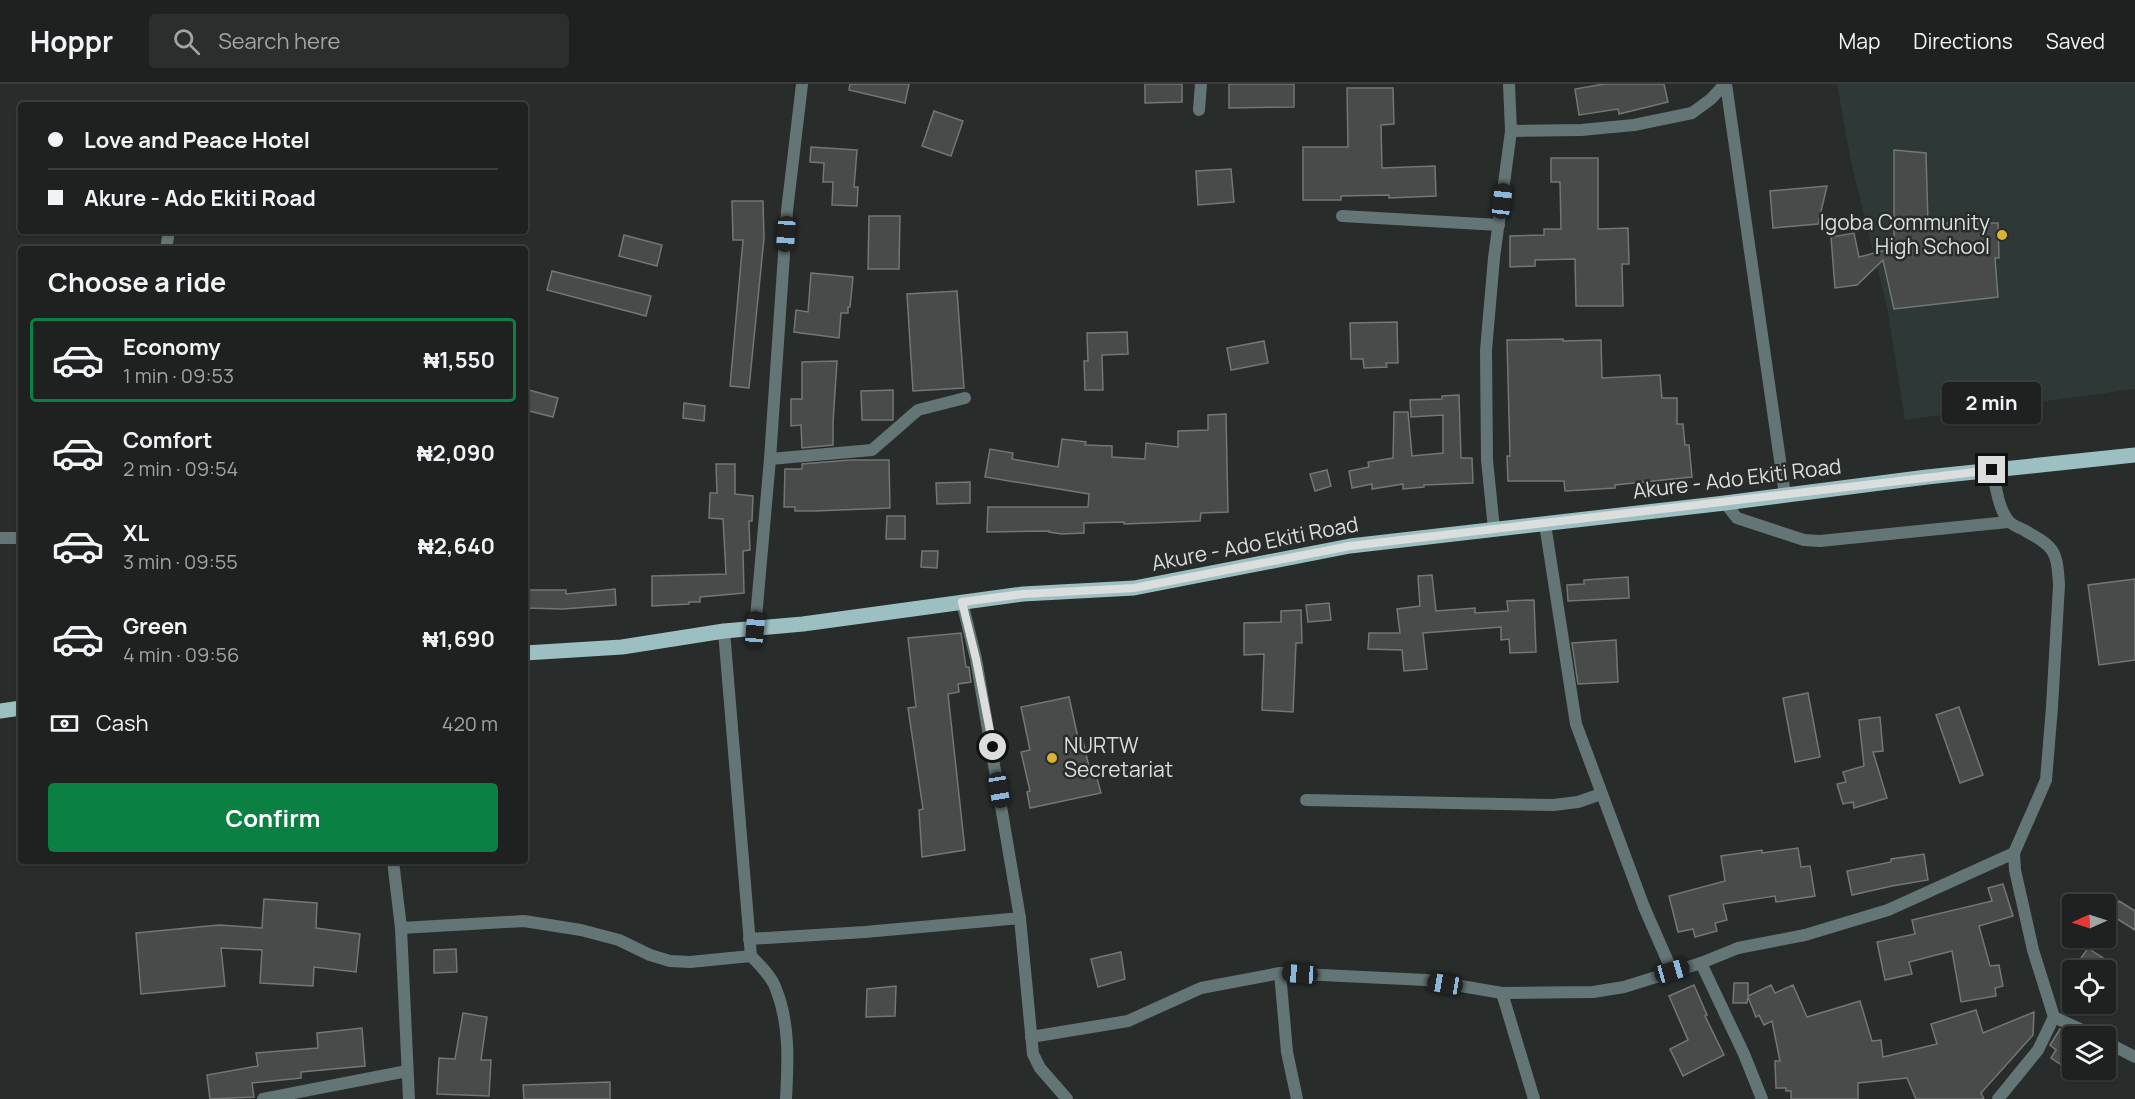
<!DOCTYPE html>
<meta charset="utf-8">
<style>
:root{--surface:#1e2120;--page:#2b2e2d;--text:#f1f3f6;--muted:#a1a3a5;--line:#3c3e3e;--accent:#0b8043}
body{margin:0;font-family:Manrope,sans-serif;background:var(--page);color:var(--text);height:100vh;display:flex;flex-direction:column;font-size:22px;white-space:nowrap}
*{box-sizing:border-box;margin:0}
p{font-size:20px;color:var(--muted)}
.icon{flex:none;width:33px;height:33px;fill:none;stroke:currentColor;stroke-width:2;stroke-linecap:round;stroke-linejoin:round}
.map{position:relative;flex:1;overflow:hidden}
.sheet{position:absolute;left:18px;top:162px;width:510px;height:618px;display:flex;flex-direction:column;background:var(--surface);border-radius:6px;box-shadow:0 2px 4px #0004,0 0 0 2px var(--line)}
.sheet>*{flex:none}
.banner{position:absolute;left:18px;top:18px;width:510px;height:132px;border-radius:6px;box-shadow:0 2px 4px #0004,0 0 0 2px var(--line);display:grid;align-content:center;height:132px;padding:0 30px;background:var(--surface)}
.needle{width:39px;rotate:267deg}
.buttons{position:absolute;left:2062px;top:810px;display:grid;gap:12px}
.buttons a{display:grid;place-items:center;width:54px;height:54px;border-radius:6px;background:var(--surface);box-shadow:0 2px 4px #0004,0 0 0 2px var(--line);font-size:30px}
.end{position:absolute;width:27px;height:27px;margin:-14px;border:8px solid #dcdede;background:#111;box-shadow:0 0 0 3px #111}
.from{border-radius:50%}
.bubble{position:absolute;height:42px;border-radius:6px;background:var(--surface);box-shadow:0 2px 4px #0004,0 0 0 2px var(--line);font-size:20px;font-weight:700;line-height:42px;text-align:center}
.car{position:absolute;width:18px;height:36px;margin:-18px -9px;border-radius:8px;box-shadow:0 0 4px 2px #0007;background:linear-gradient(#222 24%,#8ab4d8 0 40%,#222 0 76%,#8ab4d8 0 86%,#222 0)}
.banner b{display:flex;align-items:center;gap:21px;height:57px;font-size:22px}
.banner b+b{border-top:2px solid var(--line)}
.banner i{width:15px;height:15px;background:var(--text)}
ul{padding:0;list-style:none}
li{display:flex;align-items:center;gap:18px;height:84px;margin:0 12px 9px;padding:0 18px;border:3px solid transparent;border-radius:6px}
li div{flex:1}
li b{display:block;font-size:22px}
li em{font-style:normal;font-weight:700}
li.active{border-color:var(--accent)}
li>.icon{width:54px;height:54px;stroke-width:1.5}
h2{padding:0 30px;font-size:27px;line-height:72px}
.pay{display:flex;align-items:center;gap:15px;height:66px;padding:0 30px;font-size:22px}
.pay p{margin-inline-start:auto}
.button{display:flex;gap:12px;margin-top:auto;padding:12px 30px}
.button a{flex:1;height:69px;border-radius:6px;background:var(--accent);color:#fff;font-size:24px;font-weight:700;line-height:69px;text-align:center}
header{display:flex;align-items:center;gap:36px;box-sizing:border-box;height:84px;padding:0 30px;background:var(--surface);border-bottom:2px solid var(--line)}
header strong{font-size:28px}
nav{display:flex;gap:33px;margin-inline-start:auto;font-size:21px}
.search{width:420px;height:54px;background:var(--page);display:flex;align-items:center;gap:15px;box-sizing:border-box;padding:0 21px;border-radius:6px;color:var(--muted);font-size:22px}
.map>svg:first-child{display:block}
.built{fill:#2e3836}
.building{fill:#484b4a;stroke:#727674;stroke-width:1.5}
.lines{fill:none;stroke-linecap:round;stroke-linejoin:round}
.street{stroke:#647576;stroke-width:12}
.primary{stroke:#9cc0c2;stroke-width:15}
.route{stroke:#dcdede;stroke-width:8}
.poi-dot{fill:#dcb233;stroke:#282c2b;stroke-width:2}
.labels{text-anchor:middle;stroke-width:5;stroke-linejoin:round;paint-order:stroke}
.poi-label{font-size:21px;fill:#dcdede;stroke:#282c2b;text-anchor:end}
.street-label{font-size:21px;fill:#dcdede;stroke:#282c2b}
</style>
<header>
<strong>Hoppr</strong>
<div class="search"><svg class="icon" aria-label="search" viewBox="0 0 24 24"><circle cx="10" cy="10" r="6"/><path d="M15 15l6 6"/></svg>Search here</div>
<nav><a>Map</a><a>Directions</a><a>Saved</a></nav>
</header>
<div class="map">
<svg width="2135" height="1015" viewBox="0 0 2135 1015">
<rect width="100%" height="100%" fill="#282c2b"/>
<!-- built -->
<path class="built" d="M1837 0H2135V305L1905 336 1887 223 1851 78Z"/>
<!-- building -->
<g class="building">
<path d="M850 0H909L905 19 849 6Z"/>
<path d="M1145 0H1182V18L1145 19Z"/>
<path d="M1229 0H1294V23L1229 24Z"/>
<path d="M1604 0H1664L1668 18 1619 30 1618 25 1579 31 1575 5Z"/>
<path d="M1347 4H1393L1394 40 1381 41 1382 84 1435 82 1436 112 1389 114V111L1341 112V116H1303V63H1348Z"/>
<path d="M934 27 963 37 951 72 922 62Z"/>
<path d="M811 63 857 66 854 103H858L857 122 832 121 833 98H823L824 79 810 78Z"/>
<path d="M1894 66 1926 69 1928 139H1998L1999 174H1995L1998 213 1894 225 1883 176 1857 201 1835 204 1831 153 1854 149 1859 173 1894 164Z"/>
<path d="M1551 74H1598V145L1628 144 1629 180H1622L1623 222H1576L1575 175 1535 176V182L1510 183V152L1544 151V145H1561L1560 98H1551Z"/>
<path d="M1231 85 1234 118 1198 121 1196 87Z"/>
<path d="M1827 102 1818 140 1773 144 1770 107Z"/>
<path d="M732 117H763L764 154 749 304 730 302 743 156H733Z"/>
<path d="M869 132H900L899 185H868Z"/>
<path d="M624 151 662 161 657 182 619 172Z"/>
<path d="M552 187 651 212 646 232 547 206Z"/>
<path d="M811 189 853 193 850 223H848V229H841L839 254 794 248 796 226 808 228Z"/>
<path d="M957 207 964 304 913 307 907 210Z"/>
<path d="M1397 238 1398 279H1386L1387 283 1364 284 1363 275H1351L1350 239Z"/>
<path d="M1127 248 1128 270 1102 271 1103 306H1085L1084 277H1088L1087 249Z"/>
<path d="M1563 255V257L1601 256 1602 294 1660 291 1662 314H1677V340H1683L1685 361H1689L1692 393 1615 401V404L1565 407 1564 397H1508L1507 372H1510L1507 256Z"/>
<path d="M1264 257 1268 279 1231 286 1227 264Z"/>
<path d="M837 277 833 339V361L802 364 801 341 791 342V315H802V278Z"/>
<path d="M529 306 558 314 553 333 525 326Z"/>
<path d="M893 306V336H862L861 307Z"/>
<path d="M1459 311 1461 374H1472L1473 399 1424 401V403L1403 405V400L1372 405V400L1352 404 1349 387 1369 383 1368 378 1393 374 1394 328H1408L1412 372 1443 369V331L1411 333 1410 316 1442 315V312Z"/>
<path d="M684 319 705 322 704 337 683 334Z"/>
<path d="M1226 330 1228 428 1201 429 1200 437 1124 440V438L1084 439V449L1062 450 1049 448V447L987 448 988 423H1088L1089 410 985 393 990 365 1013 369 1012 375 1058 383 1062 355 1086 358 1085 361 1112 362V373L1145 375 1146 359 1178 363V347L1208 346V331Z"/>
<path d="M850 376H889L890 424 815 427H795V423H784L785 385H802V380Z"/>
<path d="M716 380H735V410L753 412 752 437H749L750 466 743 467 744 509 700 513V518H689V520L652 522V492L726 490 723 435 709 434 710 409H717Z"/>
<path d="M1327 386 1331 402 1315 407 1310 390Z"/>
<path d="M970 398V419L937 420 936 399Z"/>
<path d="M887 432H905V455H886Z"/>
<path d="M922 467H938L937 484 921 483Z"/>
<path d="M1432 491 1436 527 1475 524V529L1508 527 1507 517 1534 516 1536 568 1510 569 1509 555 1501 556V543L1423 549 1427 585 1404 587 1402 566 1368 565 1369 549H1400L1397 525 1420 522 1418 492Z"/>
<path d="M1628 493 1629 514 1568 517 1567 501 1584 500V496Z"/>
<path d="M2135 495V576L2099 581 2088 501Z"/>
<path d="M615 505 616 521 563 525 525 524V506H566V510Z"/>
<path d="M1329 519 1331 536 1308 538 1306 521Z"/>
<path d="M1301 526 1302 559H1296L1293 628 1262 626 1264 570 1244 571V539L1281 538V527Z"/>
<path d="M961 549 966 583H969L971 598 958 600 959 608 948 610 965 766 922 773 919 726 923 725 908 624 916 623 908 554Z"/>
<path d="M1616 556 1618 598 1578 600 1572 559Z"/>
<path d="M1808 609 1820 673 1795 678 1783 614Z"/>
<path d="M1069 613 1078 654 1082 653 1091 691 1096 690 1101 709 1030 724 1027 708 1030 707 1021 668 1030 666 1021 623Z"/>
<path d="M1959 623 1983 691 1960 699 1936 631Z"/>
<path d="M1880 633 1883 667 1873 668 1887 714 1854 724 1853 718 1843 720 1837 700 1846 698 1843 688 1864 682 1859 636Z"/>
<path d="M1798 764 1801 783 1810 782 1815 812 1776 818 1775 812 1723 820 1727 836 1715 839 1717 847 1695 853 1693 845 1678 848 1669 812 1725 797 1721 772 1762 766V769Z"/>
<path d="M1924 770 1928 796 1892 802 1852 811 1847 787 1891 778V775Z"/>
<path d="M2003 800 2013 832 1979 842 1990 882 1999 881 2003 902 1995 904 1996 912 1961 918 1952 867 1909 878 1912 890 1885 896 1877 858 1915 850 1912 836 1992 817 1988 804Z"/>
<path d="M264 815 317 819 316 844 360 850 356 888 314 883 313 902 260 899 262 866 221 864 225 902 141 910 136 849 219 841 262 844Z"/>
<path d="M2119 817 2135 827V846L2111 831Z"/>
<path d="M2088 864 2106 876 2098 886H2073Z"/>
<path d="M456 865 457 888 434 889V866Z"/>
<path d="M1121 868 1125 895 1098 903 1091 875Z"/>
<path d="M1734 899H1748V912L1771 901 1775 909 1793 901 1807 933 1860 917 1872 957 1881 956 1883 973 1937 960 1931 940 1976 926 1983 949 2034 928 2033 951 1981 1009 1984 1015H1916L1907 994 1858 999V1015H1791V1007H1786V1004H1776L1775 977H1780L1772 937 1764 941 1759 931 1756 933 1748 913 1747 919H1733Z"/>
<path d="M1694 901 1707 931 1705 932 1724 971 1683 992 1670 965 1688 956 1669 912Z"/>
<path d="M896 902 895 932 866 933 867 905Z"/>
<path d="M463 929 487 933 481 976H491L489 1012 437 1010 439 974 455 975Z"/>
<path d="M362 944 365 982 301 988V994L252 999 254 1013 210 1015 207 991 258 982 256 969 318 964 317 949Z"/>
<path d="M2060 945 2073 951V966L2063 982 2051 974 2056 966 2050 961Z"/>
<path d="M610 998V1015H524L523 1001Z"/>
</g>
<g class="lines">
<!-- street -->
<g class="street">
<path d="M1726 0 1785 411"/>
<path d="M1199 26 1201 0"/>
<path d="M1511 47 1581 46 1634 41 1692 29 1711 15 1725 0"/>
<path d="M1342 132 1499 141"/>
<path d="M166 165 169 147"/>
<path d="M770 375 872 366 918 326 965 314"/>
<path d="M1992 386C1996 401 1998 424 2008 436 2011 441 2018 443 2024 446 2054 463 2057 465 2059 501L2052 623 2046 696 2014 769 2015 786 2033 866 2054 933 2038 966 1998 1015"/>
<path d="M1725 419 1737 434 1804 456 1820 457 2008 438"/>
<path d="M1545 440 1576 640 1644 823 1672 887"/>
<path d="M1494 445 1487 376 1486 266 1494 174 1511 47 1509 0"/>
<path d="M0 454H21"/>
<path d="M755 545 770 375 787 127 802 0"/>
<path d="M724 547 751 872C760 881 772 893 776 905 790 940 788 978 786 1015"/>
<path d="M1306 716 1553 721 1578 718 1601 710"/>
<path d="M393 777 401 844 409 1015"/>
<path d="M1020 834 1033 970 1040 984 1067 1015"/>
<path d="M401 844 524 837 581 846 619 856 650 871 670 877 690 878 751 872"/>
<path d="M749 855 865 848 1020 834 976 575 962 518"/>
<path d="M1701 879 1744 970 1762 1015"/>
<path d="M1280 889 1287 968 1297 1015"/>
<path d="M2054 933 2095 952"/>
<path d="M1031 953 1128 937 1201 904 1280 889 1426 896 1502 909"/>
<path d="M2106 958 2135 973"/>
<path d="M263 1015 407 987"/>
<path d="M1534 1015 1502 909 1593 908 1624 903 1701 879 1738 864 1805 851 1888 826 2014 769"/>
</g>
<!-- primary -->
<g class="primary">
<path d="M525 569 622 563 724 547 803 540 1023 510 1134 504 1350 462 1725 419 1927 393 2135 371"/>
<path d="M0 627 21 624"/>
</g>
</g>
<g class="lines">
<!-- route -->
<path class="route" d="M993 663 976 575 962 518 1023 510 1134 504 1350 462 1992 386"/>
</g>
<!-- markers -->
<g class="poi-dot">
<circle cx="2002" cy="151" r="6"/>
<circle cx="1052" cy="674" r="6"/>
</g>
<g class="labels">
<!-- poi labels -->
<g class="poi-label">
<text x="1990" y="146">Igoba Community<tspan x="1990" dy="24">High School</tspan></text>
<text x="1064" y="669" text-anchor="start">NURTW<tspan x="1064" dy="24">Secretariat</tspan></text>
</g>
<!-- street labels -->
<g class="street-label">
<text transform="translate(1737 395) rotate(-7)" y="7">Akure - Ado Ekiti Road</text>
<text transform="translate(1255 460) rotate(-11)" y="7">Akure - Ado Ekiti Road</text>
</g>
</g>
</svg>
<div class="buttons">
<a><svg class="needle" viewBox="-14 -14 28 28"><path d="M0-13l5 13h-10z" fill="#e53935"/><path d="M0 13l5-13h-10z" fill="#a1a3a5"/></svg></a>
<a><svg class="icon" aria-label="locate" viewBox="0 0 24 24"><circle cx="12" cy="12" r="6"/><path d="M12 2v4M12 18v4M2 12h4M18 12h4"/></svg></a>
<a><svg class="icon" aria-label="layers" viewBox="0 0 24 24"><path d="M12 4l9 5-9 5-9-5zM3 14l9 5 9-5"/></svg></a>
</div>
<i class="end from" style="left:993px;top:663px"></i>
<i class="end" style="left:1992px;top:386px"></i>
<div class="bubble" style="left:1942px;top:298px;width:99px">2 min</div>
<i class="car" style="left:1502px;top:117px;rotate:7deg"></i>
<i class="car" style="left:786px;top:150px;rotate:184deg"></i>
<i class="car" style="left:755px;top:545px;rotate:5deg"></i>
<i class="car" style="left:999px;top:706px;rotate:171deg"></i>
<i class="car" style="left:1672px;top:887px;rotate:74deg"></i>
<i class="car" style="left:1300px;top:890px;rotate:274deg"></i>
<i class="car" style="left:1445px;top:900px;rotate:279deg"></i>
<div class="banner">
<b><i class="from"></i>Love and Peace Hotel</b>
<b><i></i>Akure - Ado Ekiti Road</b>
</div>
<section class="sheet">
<h2>Choose a ride</h2>
<ul>
<li class="active"><svg class="icon" aria-label="car" viewBox="0 0 24 24"><path d="M5 17H2v-5l4-1 3-4h7l3 4 3 1v5h-3M9 17h6M6 11h13"/><circle cx="7" cy="17" r="2"/><circle cx="17" cy="17" r="2"/></svg><div><b>Economy</b><p>1 min · 09:53</p></div><em>₦1,550</em></li>
<li><svg class="icon" aria-label="car" viewBox="0 0 24 24"><path d="M5 17H2v-5l4-1 3-4h7l3 4 3 1v5h-3M9 17h6M6 11h13"/><circle cx="7" cy="17" r="2"/><circle cx="17" cy="17" r="2"/></svg><div><b>Comfort</b><p>2 min · 09:54</p></div><em>₦2,090</em></li>
<li><svg class="icon" aria-label="car" viewBox="0 0 24 24"><path d="M5 17H2v-5l4-1 3-4h7l3 4 3 1v5h-3M9 17h6M6 11h13"/><circle cx="7" cy="17" r="2"/><circle cx="17" cy="17" r="2"/></svg><div><b>XL</b><p>3 min · 09:55</p></div><em>₦2,640</em></li>
<li><svg class="icon" aria-label="car" viewBox="0 0 24 24"><path d="M5 17H2v-5l4-1 3-4h7l3 4 3 1v5h-3M9 17h6M6 11h13"/><circle cx="7" cy="17" r="2"/><circle cx="17" cy="17" r="2"/></svg><div><b>Green</b><p>4 min · 09:56</p></div><em>₦1,690</em></li>
</ul>
<div class="pay"><svg class="icon" aria-label="cash" viewBox="0 0 24 24"><path d="M3 7h18v10H3z"/><circle cx="12" cy="12" r="2"/></svg>Cash<p>420 m</p></div>
<div class="button"><a>Confirm</a></div>
</section>
</div>
